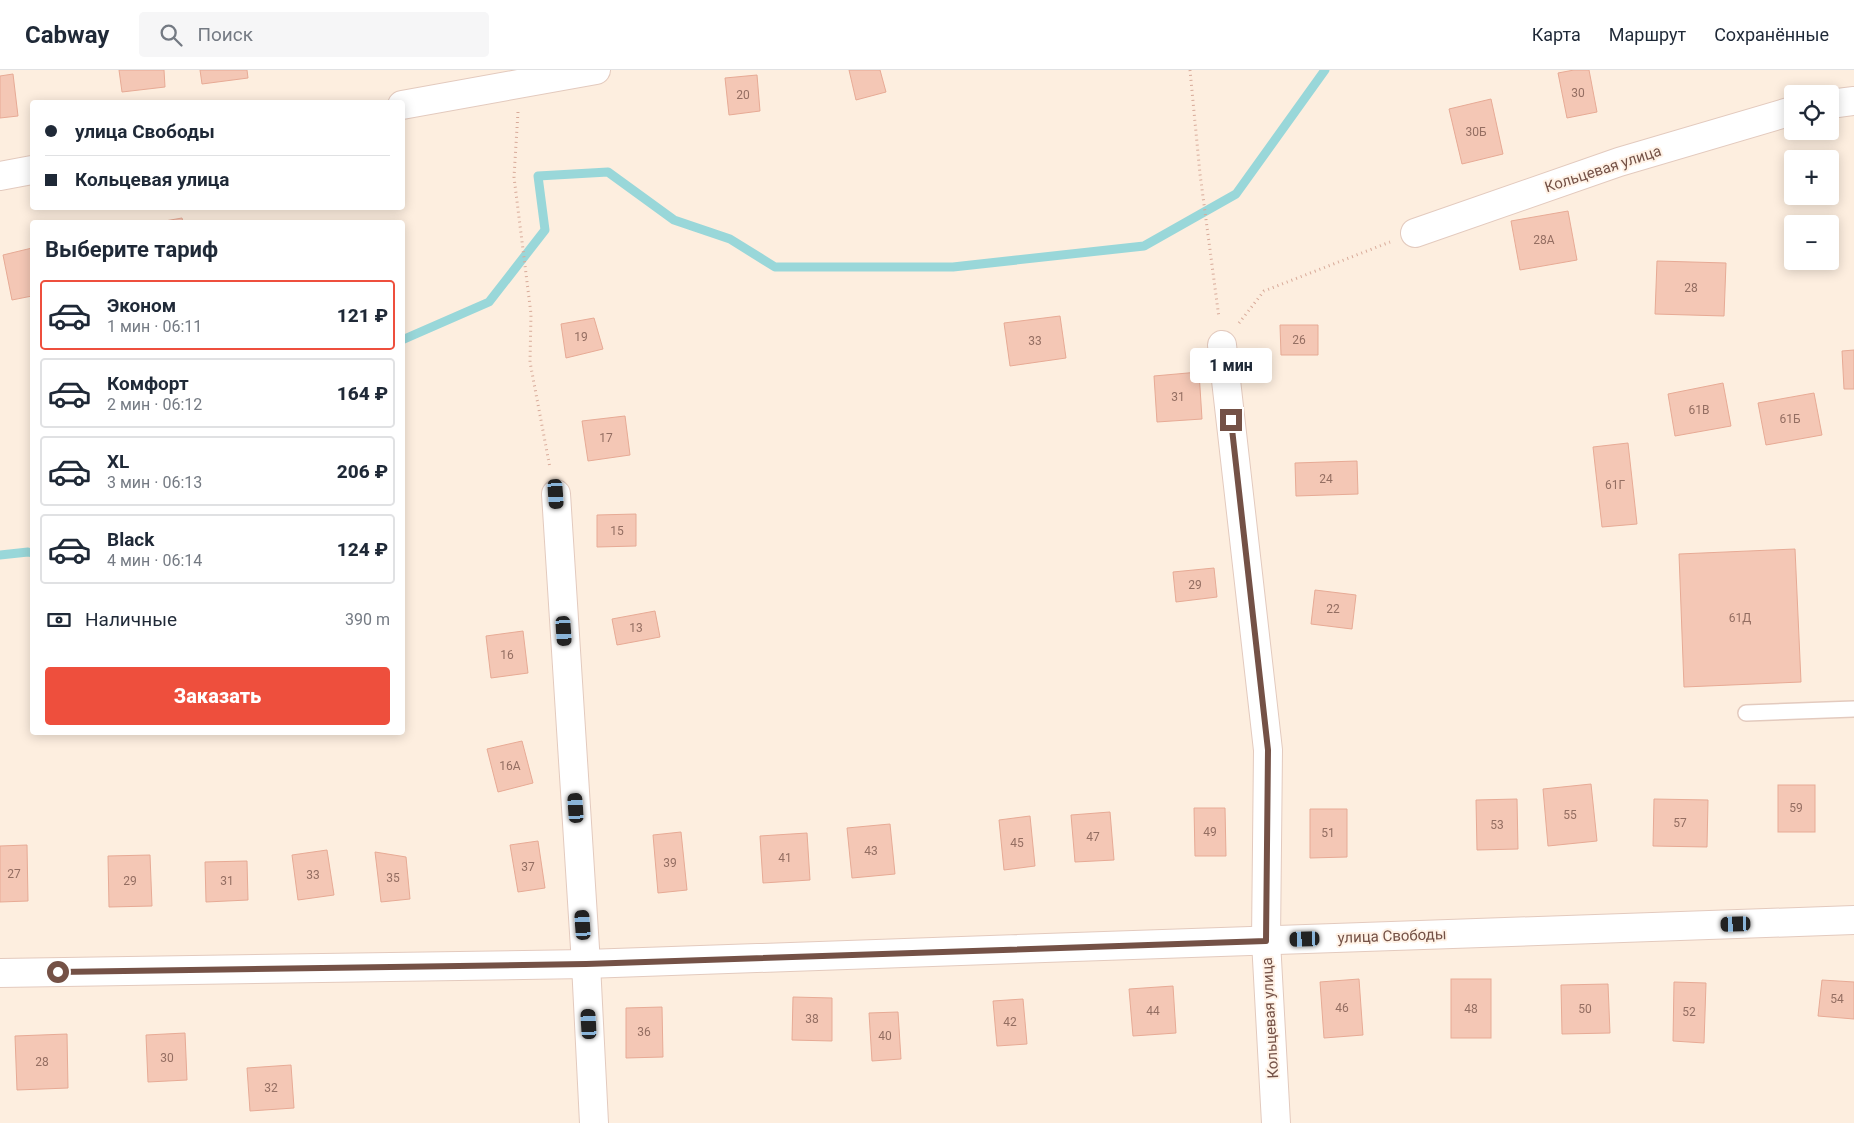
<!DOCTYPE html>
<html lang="ru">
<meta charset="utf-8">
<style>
:root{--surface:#fff;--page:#f6f6f7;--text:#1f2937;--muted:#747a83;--line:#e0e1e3;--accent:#ee4f3d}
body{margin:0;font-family:Roboto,sans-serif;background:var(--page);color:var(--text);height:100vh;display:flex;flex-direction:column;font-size:19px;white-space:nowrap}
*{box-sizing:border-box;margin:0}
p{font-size:16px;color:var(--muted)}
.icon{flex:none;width:28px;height:28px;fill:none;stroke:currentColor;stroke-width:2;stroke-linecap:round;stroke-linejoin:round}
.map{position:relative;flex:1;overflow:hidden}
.drawer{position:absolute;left:30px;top:150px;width:375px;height:515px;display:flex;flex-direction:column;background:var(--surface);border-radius:5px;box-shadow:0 2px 12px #0003}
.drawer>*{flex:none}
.top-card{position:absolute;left:30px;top:30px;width:375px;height:110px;border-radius:5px;box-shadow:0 2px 12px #0003;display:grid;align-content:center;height:110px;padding:0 15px;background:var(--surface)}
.buttons{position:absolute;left:1784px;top:15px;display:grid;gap:10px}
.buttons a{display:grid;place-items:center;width:55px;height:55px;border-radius:5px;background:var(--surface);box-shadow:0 2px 12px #0003;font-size:25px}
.end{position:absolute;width:22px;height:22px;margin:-11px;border:6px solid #745146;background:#fff;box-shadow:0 0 0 2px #fff}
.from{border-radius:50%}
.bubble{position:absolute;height:35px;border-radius:5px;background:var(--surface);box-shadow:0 2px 12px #0003;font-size:16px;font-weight:800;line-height:35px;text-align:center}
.car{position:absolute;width:15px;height:30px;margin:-15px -8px;border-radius:6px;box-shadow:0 0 4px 1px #0007;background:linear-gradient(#222 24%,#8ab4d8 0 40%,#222 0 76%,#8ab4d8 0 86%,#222 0)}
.top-card b{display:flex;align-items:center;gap:18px;height:48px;font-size:19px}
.top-card b+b{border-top:1px solid var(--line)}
.top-card i{width:12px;height:12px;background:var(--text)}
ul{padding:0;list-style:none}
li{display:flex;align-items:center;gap:15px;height:70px;margin:0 10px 8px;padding:0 5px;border:2px solid var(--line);border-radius:5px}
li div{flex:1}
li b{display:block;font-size:19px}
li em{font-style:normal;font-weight:800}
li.active{border-color:var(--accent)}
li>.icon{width:45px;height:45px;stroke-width:1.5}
h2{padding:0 15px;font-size:22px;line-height:60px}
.pay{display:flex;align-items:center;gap:12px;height:55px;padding:0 15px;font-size:19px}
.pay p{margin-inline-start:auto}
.cta{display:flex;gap:10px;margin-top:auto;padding:10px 15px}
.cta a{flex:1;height:58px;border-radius:5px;background:var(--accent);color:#fff;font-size:20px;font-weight:800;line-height:58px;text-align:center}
header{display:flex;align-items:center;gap:30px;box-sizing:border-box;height:70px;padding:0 25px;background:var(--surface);border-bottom:1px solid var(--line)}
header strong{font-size:24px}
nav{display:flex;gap:28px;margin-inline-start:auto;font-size:18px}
.search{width:350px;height:45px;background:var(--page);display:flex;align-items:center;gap:12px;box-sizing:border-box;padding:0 18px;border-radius:5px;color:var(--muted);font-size:19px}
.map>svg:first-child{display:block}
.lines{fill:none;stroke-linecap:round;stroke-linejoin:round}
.stream{stroke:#99d7d9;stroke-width:9}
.building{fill:#f4c7b5;stroke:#e7aa95}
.lane-casing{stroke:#e3cabe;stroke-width:18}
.street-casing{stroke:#e3cabe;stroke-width:30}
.path{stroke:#d8aa99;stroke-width:3;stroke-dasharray:1 4;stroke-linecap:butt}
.lane{stroke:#fff;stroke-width:15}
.street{stroke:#fff;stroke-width:28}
.route{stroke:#745146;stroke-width:6}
.labels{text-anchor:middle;stroke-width:4;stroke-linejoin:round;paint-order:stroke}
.number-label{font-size:12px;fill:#946e62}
.street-label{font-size:15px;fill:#745146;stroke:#fff2e6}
</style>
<header>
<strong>Cabway</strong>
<div class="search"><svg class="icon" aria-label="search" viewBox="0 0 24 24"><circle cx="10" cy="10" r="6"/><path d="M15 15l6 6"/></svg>Поиск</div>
<nav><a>Карта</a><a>Маршрут</a><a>Сохранённые</a></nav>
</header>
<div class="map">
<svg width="1854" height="1053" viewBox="0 0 1854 1053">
<rect width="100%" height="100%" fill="#fdeedf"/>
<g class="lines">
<!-- stream -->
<g class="stream">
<path d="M402 270 489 232 545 160 538 106 608 102 674 150 730 169 775 197H953L1144 176 1236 124 1325 0"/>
<path d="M0 485 28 482 32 483"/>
</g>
</g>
<!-- building -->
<g class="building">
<path d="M119 0H164L165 17 122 22Z"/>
<path d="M200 0H247L248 8 202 14Z"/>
<path d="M849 0H880L886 22 856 30Z"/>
<path d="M1574 0H1589L1597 42 1567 48 1558 3Z"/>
<path d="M13 4 18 46 0 48V6Z"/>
<path d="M757 5 760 41 729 45 725 8Z"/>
<path d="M1491 29 1503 84 1462 94 1449 39Z"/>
<path d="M1568 141 1577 190 1520 200 1511 151Z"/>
<path d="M182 148 183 152H159Z"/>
<path d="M32 178V226L12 230 3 185Z"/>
<path d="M1657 191 1726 193 1724 246 1655 244Z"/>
<path d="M1060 246 1066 288 1010 296 1004 253Z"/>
<path d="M594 248 603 279 566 288 561 254Z"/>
<path d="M1280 255H1318V285H1281Z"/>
<path d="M1854 280V319H1844L1842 281Z"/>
<path d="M1199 302 1202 349 1157 352 1154 306Z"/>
<path d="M1723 313 1731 356 1675 366 1668 324Z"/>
<path d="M1814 323 1822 365 1766 375 1758 333Z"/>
<path d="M625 346 630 385 588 391 582 351Z"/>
<path d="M1628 373 1637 454 1602 457 1593 377Z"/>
<path d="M1357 391 1358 424 1296 426 1295 393Z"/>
<path d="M636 444V476L597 477V445Z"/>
<path d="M1795 479 1801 612 1684 617 1679 484Z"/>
<path d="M1214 498 1217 527 1176 532 1173 502Z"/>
<path d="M1315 520 1356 525 1352 559 1311 554Z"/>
<path d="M655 541 660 567 617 575 612 549Z"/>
<path d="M523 561 528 603 491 608 486 566Z"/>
<path d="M522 671 533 713 498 722 487 679Z"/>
<path d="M1591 714 1597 771 1548 776 1543 719Z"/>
<rect x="1778" y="715" width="37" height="47"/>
<path d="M1517 729 1518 779 1477 780 1476 730Z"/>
<path d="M1654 729 1708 730 1707 777 1653 776Z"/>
<path d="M1194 738H1225L1226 786H1195Z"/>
<path d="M1310 739H1347V787L1310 788Z"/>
<path d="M1110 742 1114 790 1075 792 1071 745Z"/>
<path d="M1030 746 1035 796 1004 800 999 750Z"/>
<path d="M890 754 895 804 852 808 847 758Z"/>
<path d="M681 762 687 820 658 823 653 765Z"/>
<path d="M807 763 810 810 763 813 760 766Z"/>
<path d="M538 771 545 818 518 822 510 775Z"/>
<path d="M27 775 28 831 0 832V776Z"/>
<path d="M327 780 334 825 298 830 292 785Z"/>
<path d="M375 782 406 787 410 829 381 832Z"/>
<path d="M150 785 152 836 109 837 108 786Z"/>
<path d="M247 791 248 830 206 832 205 792Z"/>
<path d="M1359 909 1363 965 1324 968 1320 912Z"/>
<rect x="1451" y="909" width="40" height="59"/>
<path d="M1822 910 1854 912V949L1818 946Z"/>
<path d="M1674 912 1706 913 1704 973 1673 971Z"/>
<path d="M1608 914 1610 963 1562 964 1561 915Z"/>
<path d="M1173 916 1176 963 1133 966 1129 919Z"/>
<path d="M793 927 832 928V971L792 970Z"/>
<path d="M1023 929 1027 974 997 976 993 931Z"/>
<path d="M662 937 663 987 626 988V938Z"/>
<path d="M898 942 901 989 872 991 869 943Z"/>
<path d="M185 963 187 1010 148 1012 146 965Z"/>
<path d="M67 964 68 1018 17 1020 15 966Z"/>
<path d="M291 995 294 1038 250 1041 247 998Z"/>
</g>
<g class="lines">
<defs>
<path id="lane" d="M1746 643 1854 639"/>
<g id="street">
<path d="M1830 34 1854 31"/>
<path d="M402 35 596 0"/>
<path d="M0 106 32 100"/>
<path d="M1415 163 1619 92 1792 41"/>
<path d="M1222 275 1268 680 1266 871 1276 1053"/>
<path d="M556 424 586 894 594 1053"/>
<path d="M0 903 586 894 1854 850"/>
</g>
</defs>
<!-- lane casing -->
<use href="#lane" class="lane-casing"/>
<!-- street casing -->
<use href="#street" class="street-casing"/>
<!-- path -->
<g class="path">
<path d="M1190 0 1200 104 1219 248"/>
<path d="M518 42 514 107 531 244 530 292 550 398"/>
<path d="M1239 253 1264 221 1390 172"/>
</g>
<!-- lane -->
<use href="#lane" class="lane"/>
<!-- street -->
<use href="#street" class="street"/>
</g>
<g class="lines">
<!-- route -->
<path class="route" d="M58 902 586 894 1266 871 1268 680 1231 350"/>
</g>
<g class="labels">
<!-- number labels -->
<g class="number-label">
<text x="1578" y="27">30</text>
<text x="743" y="29">20</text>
<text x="1476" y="66">30Б</text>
<text x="1544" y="174">28А</text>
<text x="1691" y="222">28</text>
<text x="581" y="271">19</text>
<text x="1299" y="274">26</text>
<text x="1035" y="275">33</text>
<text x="1178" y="331">31</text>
<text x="1699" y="344">61В</text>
<text x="1790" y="353">61Б</text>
<text x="606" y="372">17</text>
<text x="1326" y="413">24</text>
<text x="1615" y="419">61Г</text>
<text x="617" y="465">15</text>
<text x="1195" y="519">29</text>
<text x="1333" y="543">22</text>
<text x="1740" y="552">61Д</text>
<text x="636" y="562">13</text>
<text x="507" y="589">16</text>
<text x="510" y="700">16А</text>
<text x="1796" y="742">59</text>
<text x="1570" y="749">55</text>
<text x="1680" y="757">57</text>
<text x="1497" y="759">53</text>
<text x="1210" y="766">49</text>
<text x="1328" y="767">51</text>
<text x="1093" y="771">47</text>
<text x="1017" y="777">45</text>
<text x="871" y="785">43</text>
<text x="785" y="792">41</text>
<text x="670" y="797">39</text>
<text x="528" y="801">37</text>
<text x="14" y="808">27</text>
<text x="313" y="809">33</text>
<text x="393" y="812">35</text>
<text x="130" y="815">29</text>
<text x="227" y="815">31</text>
<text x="1837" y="933">54</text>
<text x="1342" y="942">46</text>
<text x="1471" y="943">48</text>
<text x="1585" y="943">50</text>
<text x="1153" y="945">44</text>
<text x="1689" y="946">52</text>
<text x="812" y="953">38</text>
<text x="1010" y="956">42</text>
<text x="644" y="966">36</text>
<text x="885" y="970">40</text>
<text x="167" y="992">30</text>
<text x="42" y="996">28</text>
<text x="271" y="1022">32</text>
</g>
<!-- street labels -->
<g class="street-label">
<text transform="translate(1603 99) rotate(-18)" y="5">Кольцевая улица</text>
<text transform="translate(1392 866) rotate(-2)" y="5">улица Свободы</text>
<text transform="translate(1270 948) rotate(-93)" y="5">Кольцевая улица</text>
</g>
</g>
</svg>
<div class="buttons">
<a><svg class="icon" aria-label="locate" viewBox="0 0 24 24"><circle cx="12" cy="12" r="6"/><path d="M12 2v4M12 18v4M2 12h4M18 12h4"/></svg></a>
<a>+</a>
<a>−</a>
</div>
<i class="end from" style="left:58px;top:902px"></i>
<i class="end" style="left:1231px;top:350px"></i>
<div class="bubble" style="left:1190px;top:278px;width:82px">1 мин</div>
<i class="car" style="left:556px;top:424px;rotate:176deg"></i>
<i class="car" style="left:564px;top:561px;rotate:176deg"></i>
<i class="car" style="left:576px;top:738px;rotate:356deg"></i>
<i class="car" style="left:1736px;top:854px;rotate:268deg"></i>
<i class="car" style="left:583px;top:855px;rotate:356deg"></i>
<i class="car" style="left:1305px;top:869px;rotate:268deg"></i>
<i class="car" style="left:589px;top:954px;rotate:357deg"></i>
<div class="top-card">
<b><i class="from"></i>улица Свободы</b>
<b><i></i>Кольцевая улица</b>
</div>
<section class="drawer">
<h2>Выберите тариф</h2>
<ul>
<li class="active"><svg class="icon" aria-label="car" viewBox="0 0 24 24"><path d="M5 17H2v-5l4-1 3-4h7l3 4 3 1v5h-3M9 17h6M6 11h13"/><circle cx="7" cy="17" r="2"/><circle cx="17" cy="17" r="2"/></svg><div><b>Эконом</b><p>1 мин · 06:11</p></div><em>121 ₽</em></li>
<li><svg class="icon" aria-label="car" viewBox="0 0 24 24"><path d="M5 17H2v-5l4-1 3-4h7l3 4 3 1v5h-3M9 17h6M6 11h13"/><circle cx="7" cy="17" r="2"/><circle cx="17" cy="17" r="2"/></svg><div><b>Комфорт</b><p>2 мин · 06:12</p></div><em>164 ₽</em></li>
<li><svg class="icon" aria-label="car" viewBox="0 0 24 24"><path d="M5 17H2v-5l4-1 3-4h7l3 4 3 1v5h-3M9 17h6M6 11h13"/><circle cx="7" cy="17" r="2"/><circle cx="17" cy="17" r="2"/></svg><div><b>XL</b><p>3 мин · 06:13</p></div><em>206 ₽</em></li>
<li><svg class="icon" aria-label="car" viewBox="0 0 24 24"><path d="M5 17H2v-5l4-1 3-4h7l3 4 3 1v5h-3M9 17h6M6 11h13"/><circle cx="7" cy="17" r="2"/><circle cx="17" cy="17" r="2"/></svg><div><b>Black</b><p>4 мин · 06:14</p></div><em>124 ₽</em></li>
</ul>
<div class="pay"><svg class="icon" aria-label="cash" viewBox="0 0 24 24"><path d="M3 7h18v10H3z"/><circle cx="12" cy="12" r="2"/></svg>Наличные<p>390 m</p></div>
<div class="cta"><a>Заказать</a></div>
</section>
</div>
